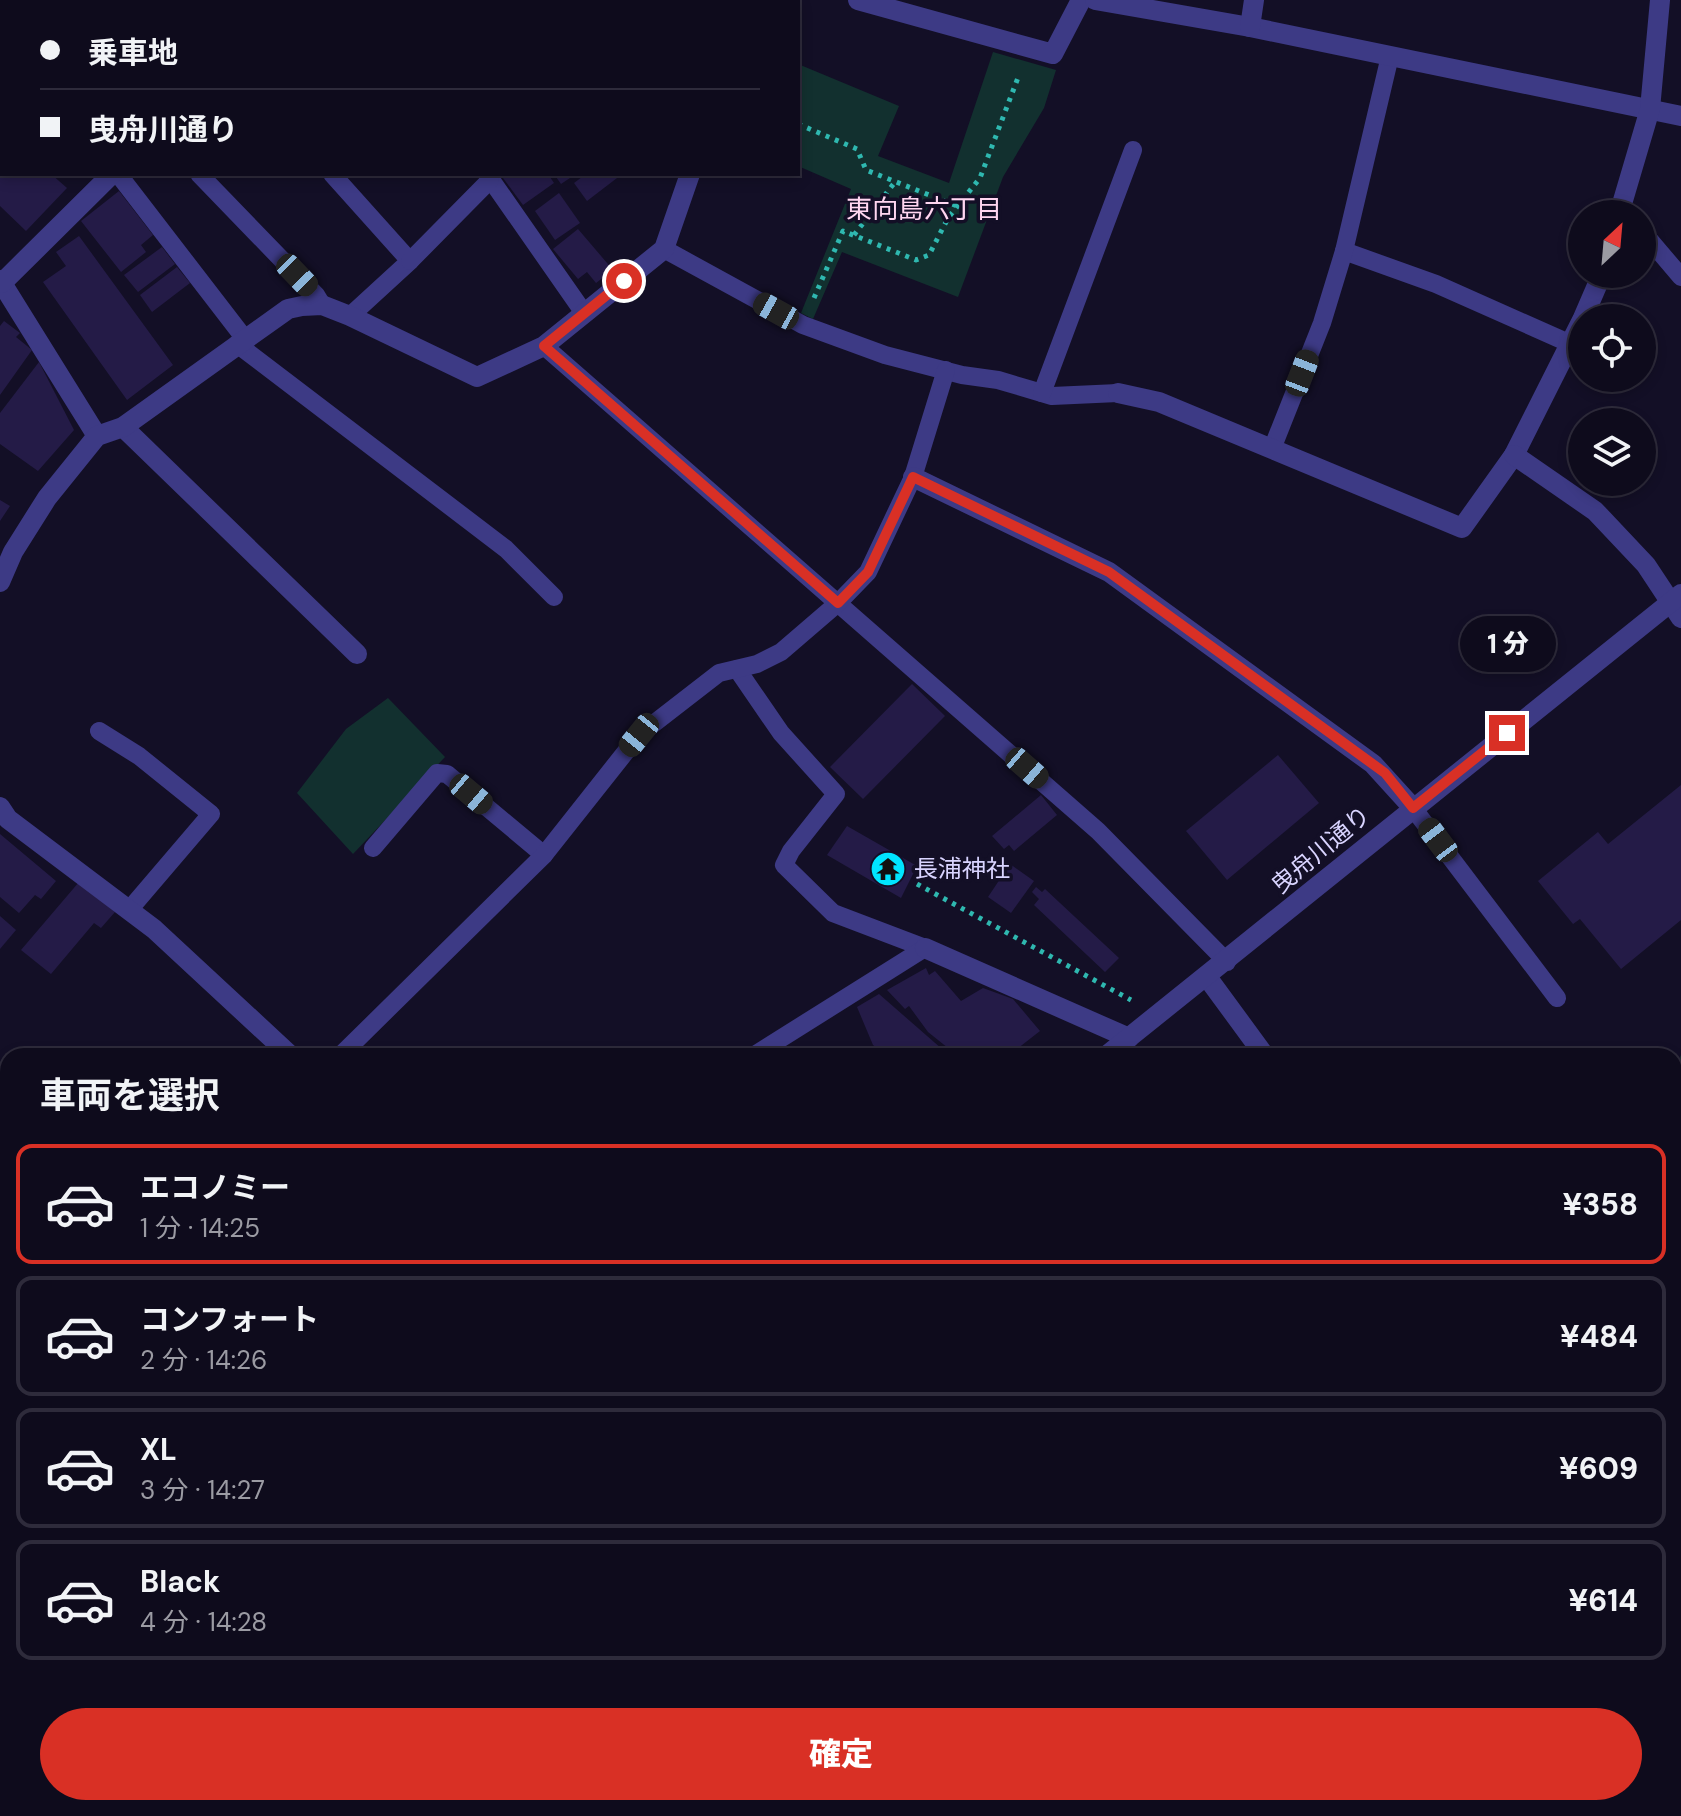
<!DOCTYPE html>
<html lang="ja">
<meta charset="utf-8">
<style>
:root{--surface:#0e0b1c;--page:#171425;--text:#f1f3f6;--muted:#9b9ba3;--line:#2e2b3b;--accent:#d93025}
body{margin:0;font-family:"DM Sans","Noto Sans JP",sans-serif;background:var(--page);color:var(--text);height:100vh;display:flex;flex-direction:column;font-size:30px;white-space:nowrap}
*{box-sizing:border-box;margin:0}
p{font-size:26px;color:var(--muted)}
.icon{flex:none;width:44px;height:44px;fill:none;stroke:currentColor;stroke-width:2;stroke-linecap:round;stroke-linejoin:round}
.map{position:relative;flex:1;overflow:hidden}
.sheet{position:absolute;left:0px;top:1048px;width:1682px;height:768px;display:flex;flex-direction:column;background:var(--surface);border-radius:24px 24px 0 0;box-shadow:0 4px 12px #0003,0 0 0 2px var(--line)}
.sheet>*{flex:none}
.banner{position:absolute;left:0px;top:0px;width:800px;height:176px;box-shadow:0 4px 12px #0003,0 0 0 2px var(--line);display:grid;align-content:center;height:176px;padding:0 40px;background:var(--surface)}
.needle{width:52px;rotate:26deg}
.fabs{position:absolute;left:1568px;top:200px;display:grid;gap:16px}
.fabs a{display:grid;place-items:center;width:88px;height:88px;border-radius:50%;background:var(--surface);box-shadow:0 4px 12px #0003,0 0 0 2px var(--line);font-size:40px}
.end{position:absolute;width:36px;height:36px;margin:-18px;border:10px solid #d93025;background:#fff;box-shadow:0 0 0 4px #fff}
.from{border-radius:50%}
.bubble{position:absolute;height:56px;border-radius:28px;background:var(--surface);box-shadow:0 4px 12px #0003,0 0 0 2px var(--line);font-size:26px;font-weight:800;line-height:56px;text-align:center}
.car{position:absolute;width:24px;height:48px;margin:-24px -12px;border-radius:10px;box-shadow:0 0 6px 2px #0007;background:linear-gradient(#222 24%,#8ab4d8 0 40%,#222 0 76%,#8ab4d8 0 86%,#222 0)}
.banner b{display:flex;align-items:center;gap:28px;height:76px;font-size:30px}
.banner b+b{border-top:2px solid var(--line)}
.banner i{width:20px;height:20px;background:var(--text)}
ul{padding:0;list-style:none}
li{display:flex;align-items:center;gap:24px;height:120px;margin:0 16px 12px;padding:0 24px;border:4px solid var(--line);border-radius:16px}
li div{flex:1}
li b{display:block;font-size:30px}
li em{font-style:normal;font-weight:800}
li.selected{border-color:var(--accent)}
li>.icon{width:72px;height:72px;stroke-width:1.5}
h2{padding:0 40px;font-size:36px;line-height:96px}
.cta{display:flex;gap:16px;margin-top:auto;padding:16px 40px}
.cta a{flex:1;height:92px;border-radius:48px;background:var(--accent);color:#fff;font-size:32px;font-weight:800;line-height:92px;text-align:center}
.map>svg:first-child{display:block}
.green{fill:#12302f}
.building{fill:#241b47}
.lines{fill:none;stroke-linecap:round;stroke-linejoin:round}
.path{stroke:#2fb8b0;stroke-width:5;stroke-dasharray:4 6;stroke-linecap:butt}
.service{stroke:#3d3a85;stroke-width:18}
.minor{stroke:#3d3a85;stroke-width:20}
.tertiary{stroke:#3d3a85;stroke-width:20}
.rail{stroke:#00e5ff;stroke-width:6;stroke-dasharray:12 10;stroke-linecap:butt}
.route{stroke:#d93025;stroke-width:10}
.labels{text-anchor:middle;stroke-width:7;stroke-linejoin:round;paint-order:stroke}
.street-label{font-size:24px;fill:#d9d4ff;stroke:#130f26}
.poi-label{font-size:24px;fill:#d9d4ff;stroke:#130f26;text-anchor:start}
.neighbourhood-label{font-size:26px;fill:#ffd6f0;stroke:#130f26}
</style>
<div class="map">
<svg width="1681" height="1816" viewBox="0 0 1681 1816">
<rect width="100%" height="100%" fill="#130f26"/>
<!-- green -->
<g class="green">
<path d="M993 52 1056 70 1044 108 1003 177 958 297 842 252 813 319 801 313 851 189 798 166V64L899 106 878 156 949 183Z"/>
<path d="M388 698 445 757 353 854 297 793 346 729Z"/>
<path d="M1681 1055V1126L1674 1123V1071Z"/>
</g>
<!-- building -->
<g class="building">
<path d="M3 174H51L67 188 26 231 0 206V177Z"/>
<path d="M500 174H548L554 183 523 205Z"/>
<path d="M554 174H576L561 184Z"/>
<path d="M586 174H615L617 178 587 201 574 183Z"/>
<path d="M119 191 153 235 141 245 146 252 121 272 81 221Z"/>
<path d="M559 193 580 223 555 240 535 211Z"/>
<path d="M578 229 613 270 596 283 587 272 578 279 553 249Z"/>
<path d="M79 236 173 365 127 400 43 282 66 266 56 252Z"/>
<path d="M162 247 175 264 138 292 124 275Z"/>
<path d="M177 267 190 283 152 312 140 295Z"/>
<path d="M4 321 20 333 16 337 32 350 0 395V326Z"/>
<path d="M39 362 74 430 38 471 0 444V413Z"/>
<path d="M0 500 10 506 0 521Z"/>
<path d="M912 684 945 716 863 799 830 767Z"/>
<path d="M1278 755 1319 803 1227 880 1186 831Z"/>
<path d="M1681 785V920L1621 969 1580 919 1573 924 1538 881 1598 832 1608 844Z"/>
<path d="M1041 795 1057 815 1014 851 1009 845 1004 849 992 836Z"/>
<path d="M847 826 917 866 901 898 827 855Z"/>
<path d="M0 834 56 881 41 899 35 895 19 913 0 897Z"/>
<path d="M1010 864 1034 881 1011 913 988 897Z"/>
<path d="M79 882 115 912 101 928 94 923 51 974 21 950Z"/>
<path d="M1036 887 1042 892 1045 889 1119 958 1105 972 1034 905 1039 899 1032 892Z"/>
<path d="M0 916 16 930 0 949Z"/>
<path d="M926 968 929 975 935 971 961 1001 983 988 1013 999 1040 1031 1008 1056H958L928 1032 909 1006 905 1009 887 990Z"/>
<path d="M879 994 950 1056H887L873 1045 857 1007Z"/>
<path d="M263 1808H425L428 1816H266Z"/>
</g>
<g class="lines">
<!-- path -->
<g class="path">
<path d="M798 124 857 149 866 170 957 206"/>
<path d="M854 235 895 182"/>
<path d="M814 298 843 231 916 260 929 255 948 218 980 178 1019 75"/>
<path d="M917 884 1131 1000"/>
</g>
<!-- service -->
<g class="service">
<path d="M196 0 199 2"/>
<path d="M118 174 245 339"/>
<path d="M199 174 316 295 322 305"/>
<path d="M332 174 410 261 350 316"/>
<path d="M487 174 584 313"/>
<path d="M1642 231 1681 277"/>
<path d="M664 249 803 325 885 355 962 375 998 380 1052 396 1118 393"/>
<path d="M1344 251 1436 284 1571 344"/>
<path d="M410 261 490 180"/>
<path d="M237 344 506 549 554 597"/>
<path d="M544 346 1098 831 1227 962"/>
<path d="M1042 393 1133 150"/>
<path d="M1272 449 1322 323 1344 251 1390 56"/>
<path d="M737 669 781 733 836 794 791 851 784 865 833 913 925 948"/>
<path d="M99 731 139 756 211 814 129 910"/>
<path d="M1413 808 1557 998"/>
<path d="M373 848 437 773 447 774 544 855"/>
<path d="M340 1056 544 855 639 735 719 673 757 664 781 652 838 603 868 572 913 477 946 370"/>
<path d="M753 1056 925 948"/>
<path d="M0 1141 8 1143"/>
<path d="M456 1816 462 1808"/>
<path d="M1401 1816 1416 1808"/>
</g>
<!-- minor -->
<g class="minor">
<path d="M590 0 593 2"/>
<path d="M858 0 1053 54 1081 0"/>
<path d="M1095 0 1250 27 1681 116"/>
<path d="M233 2V0"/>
<path d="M787 2 788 0"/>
<path d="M1250 27 1254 0"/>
<path d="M1619 214 1650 109 1660 0"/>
<path d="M0 280 97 436"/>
<path d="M2 283 112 174"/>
<path d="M1583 318 1602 274"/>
<path d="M1118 393 1159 402 1462 528 1514 455 1582 320"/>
<path d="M123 427 357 654"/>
<path d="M1514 455 1595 511 1646 565 1681 618"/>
<path d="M913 477 1109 572 1373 764 1413 808"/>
<path d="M0 582 13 552 47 498 97 436 123 427 288 309 302 306 322 305 350 316 477 377 544 346 664 249 690 174"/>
<path d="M0 807 8 819 154 929 291 1056"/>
<path d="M925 948 1129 1038"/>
<path d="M1207 977 1265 1056"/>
<path d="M1674 1148 1681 1151"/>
<path d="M1674 1493 1681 1489"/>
<path d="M0 1548 8 1553"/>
<path d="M1223 1808 1227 1816"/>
<path d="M1472 1808 1477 1816"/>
<path d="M797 1816 802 1808"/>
<path d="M1097 1816 1111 1808"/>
<path d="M1660 1816 1681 1807"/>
</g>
<!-- tertiary -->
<g class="tertiary">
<path d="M1106 1056 1681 594"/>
<path d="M0 1769 8 1765"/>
</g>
<!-- rail -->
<g class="rail">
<path d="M1674 1541 1681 1537"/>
<path d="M1674 1560 1681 1556"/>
<path d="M1193 1816 1207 1808"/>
<path d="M1217 1816 1231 1808"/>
</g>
</g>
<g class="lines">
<!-- route -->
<path class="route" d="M624 281 544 346 838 603 868 572 913 477 1109 572 1385 773 1413 808 1507 733"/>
</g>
<!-- icons -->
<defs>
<symbol id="temple-disc" viewBox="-11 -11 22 22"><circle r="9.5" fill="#00e5ff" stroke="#130f26"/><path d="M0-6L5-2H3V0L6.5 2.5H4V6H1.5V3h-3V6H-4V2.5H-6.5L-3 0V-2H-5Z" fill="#111"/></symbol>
</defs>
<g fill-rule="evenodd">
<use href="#temple-disc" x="868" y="849" width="40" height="40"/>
</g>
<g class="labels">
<!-- street labels -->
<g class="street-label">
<text transform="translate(1321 850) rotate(-40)" y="8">曳舟川通り</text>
</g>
<!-- poi labels -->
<g class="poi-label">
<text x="914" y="877">長浦神社</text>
</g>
<!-- neighbourhood labels -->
<g class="neighbourhood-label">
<text x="924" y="218">東向島六丁目</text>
</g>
</g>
</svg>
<div class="fabs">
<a><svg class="needle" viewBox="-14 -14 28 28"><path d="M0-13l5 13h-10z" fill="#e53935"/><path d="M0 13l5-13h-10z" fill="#9b9ba3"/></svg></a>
<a><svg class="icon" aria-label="locate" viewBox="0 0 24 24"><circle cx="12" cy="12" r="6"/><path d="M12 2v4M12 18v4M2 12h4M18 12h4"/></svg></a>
<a><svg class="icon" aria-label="layers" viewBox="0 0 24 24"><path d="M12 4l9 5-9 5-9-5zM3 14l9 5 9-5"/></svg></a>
</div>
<i class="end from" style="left:624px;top:281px"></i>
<i class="end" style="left:1507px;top:733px"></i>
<div class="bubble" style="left:1460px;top:616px;width:96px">1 分</div>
<i class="car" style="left:297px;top:275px;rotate:136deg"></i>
<i class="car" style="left:776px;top:311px;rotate:299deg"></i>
<i class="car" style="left:1302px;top:373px;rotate:21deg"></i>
<i class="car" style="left:639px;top:735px;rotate:219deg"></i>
<i class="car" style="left:1027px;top:768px;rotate:131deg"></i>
<i class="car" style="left:471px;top:794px;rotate:130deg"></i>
<i class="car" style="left:1438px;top:840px;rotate:323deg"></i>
<div class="banner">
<b><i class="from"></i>乗車地</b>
<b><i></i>曳舟川通り</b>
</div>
<section class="sheet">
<h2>車両を選択</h2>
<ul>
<li class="selected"><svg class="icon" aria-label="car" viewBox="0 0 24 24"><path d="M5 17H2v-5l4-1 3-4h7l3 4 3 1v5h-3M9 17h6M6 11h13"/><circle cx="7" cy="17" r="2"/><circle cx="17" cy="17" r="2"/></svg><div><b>エコノミー</b><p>1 分 · 14:25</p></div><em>¥358</em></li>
<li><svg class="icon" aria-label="car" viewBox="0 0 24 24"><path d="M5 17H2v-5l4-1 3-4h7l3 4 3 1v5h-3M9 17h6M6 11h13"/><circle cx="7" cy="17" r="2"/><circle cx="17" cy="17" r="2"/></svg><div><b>コンフォート</b><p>2 分 · 14:26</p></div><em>¥484</em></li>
<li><svg class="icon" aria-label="car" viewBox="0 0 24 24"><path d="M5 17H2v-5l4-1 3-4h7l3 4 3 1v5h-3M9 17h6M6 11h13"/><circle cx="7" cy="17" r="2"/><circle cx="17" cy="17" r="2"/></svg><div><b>XL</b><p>3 分 · 14:27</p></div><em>¥609</em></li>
<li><svg class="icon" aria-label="car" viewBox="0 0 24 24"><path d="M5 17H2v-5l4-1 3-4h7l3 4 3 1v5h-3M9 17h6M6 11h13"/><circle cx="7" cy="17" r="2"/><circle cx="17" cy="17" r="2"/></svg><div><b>Black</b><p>4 分 · 14:28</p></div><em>¥614</em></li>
</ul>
<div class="cta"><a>確定</a></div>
</section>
</div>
